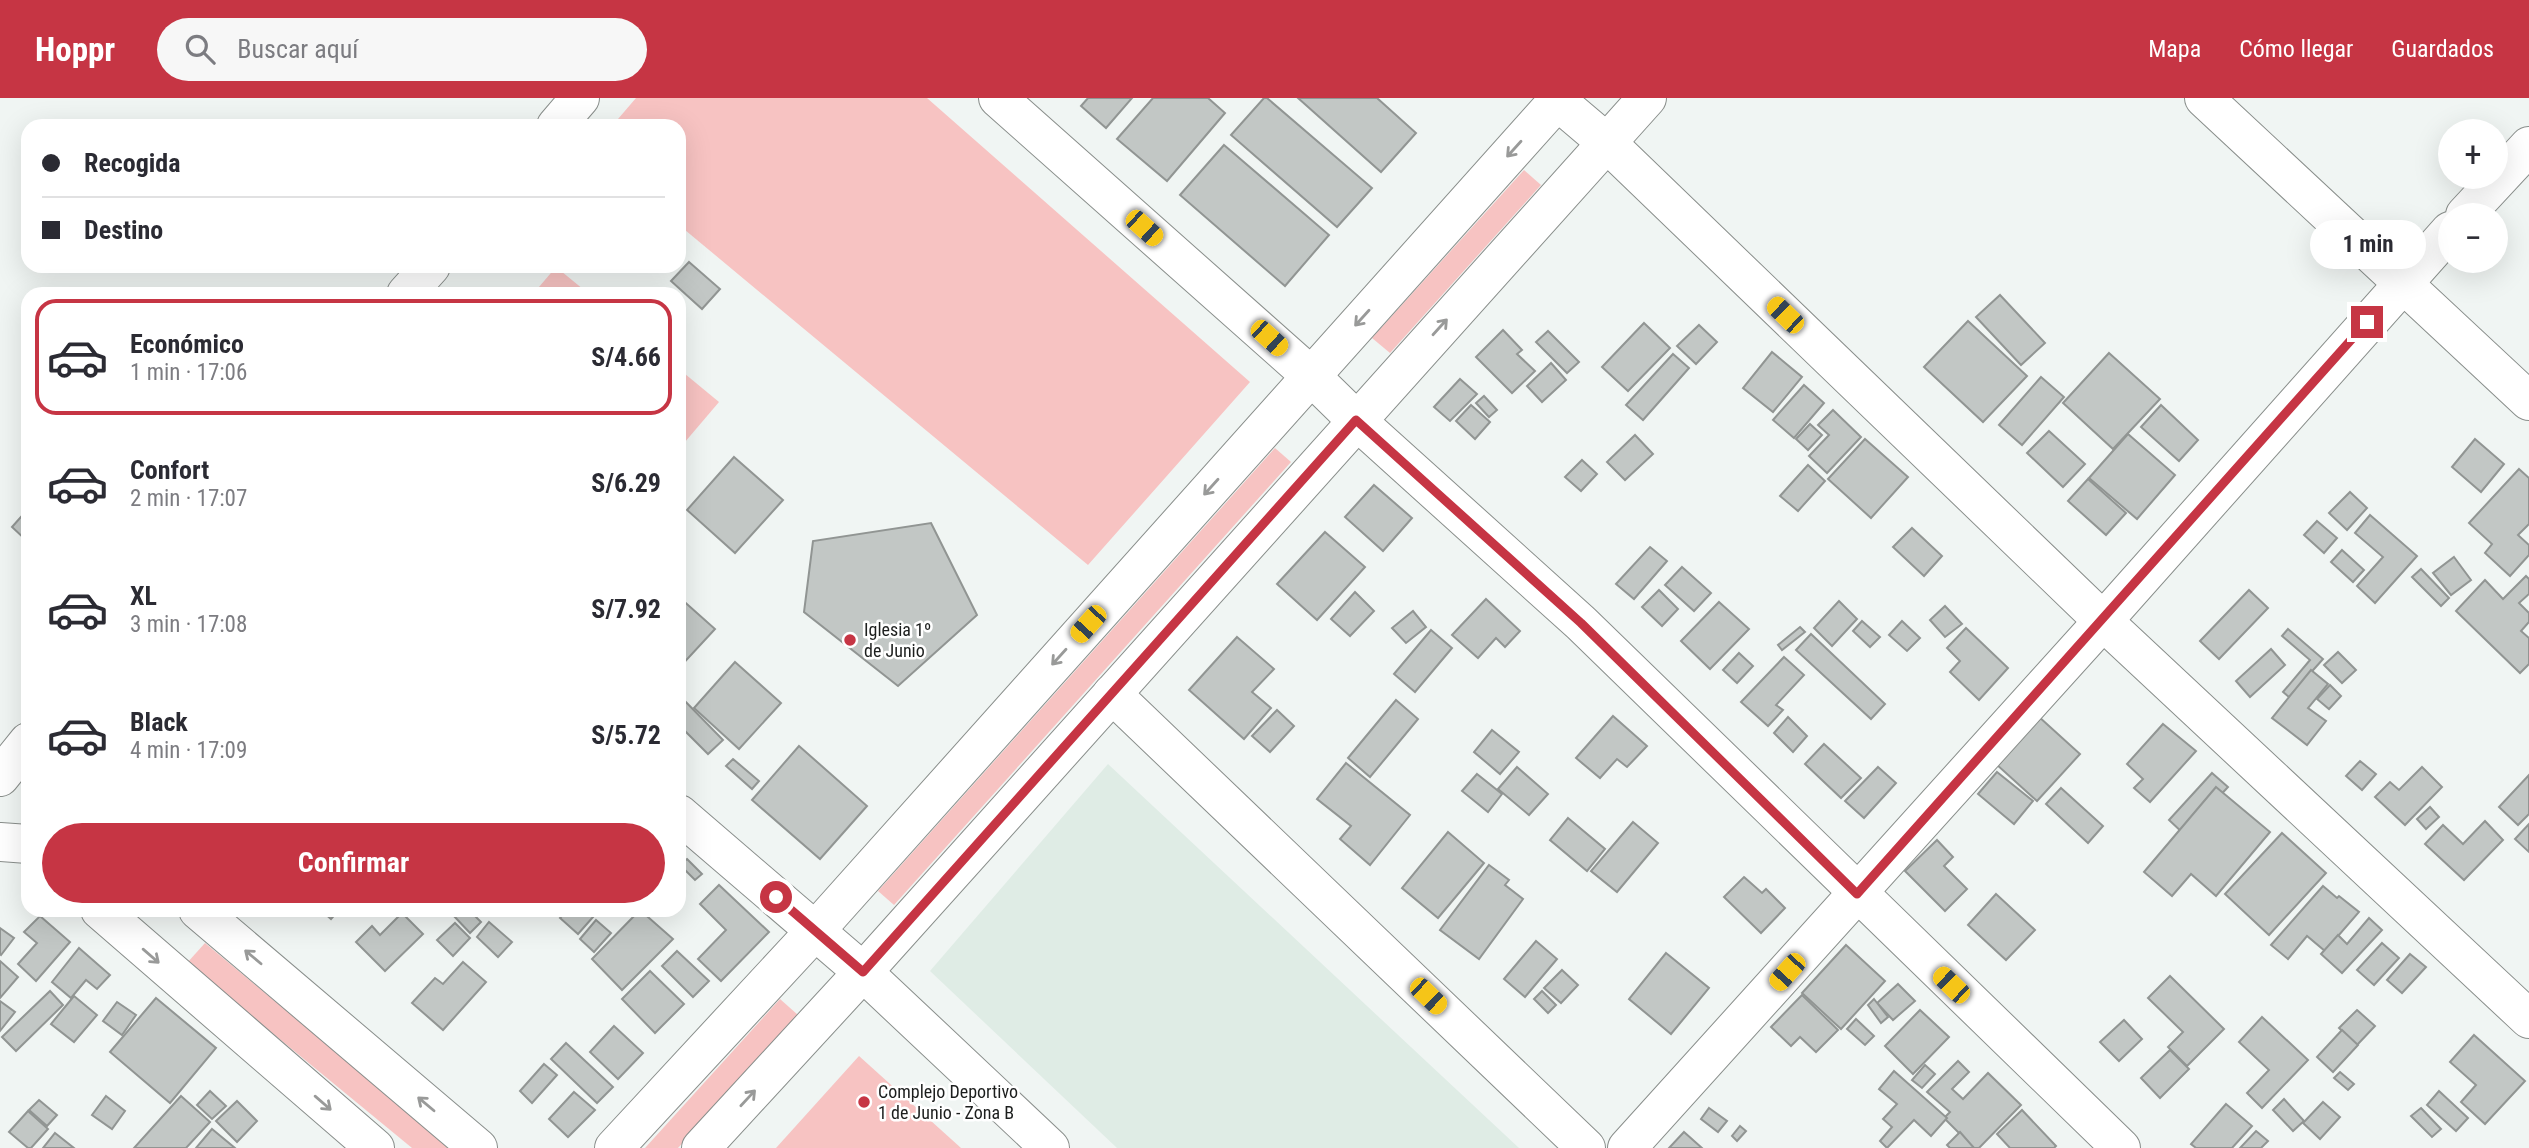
<!DOCTYPE html>
<html lang="es">
<meta charset="utf-8">
<style>
:root{--surface:#fff;--page:#f7f7f7;--text:#2b2b33;--muted:#7c7c81;--line:#e1e1e2;--accent:#c63544}
body{margin:0;font-family:"Roboto Condensed",sans-serif;background:var(--page);color:var(--text);height:100vh;display:flex;flex-direction:column;font-size:26px;white-space:nowrap}
*{box-sizing:border-box;margin:0}
p{font-size:23px;color:var(--muted)}
.icon{flex:none;width:38px;height:38px;fill:none;stroke:currentColor;stroke-width:2;stroke-linecap:round;stroke-linejoin:round}
.map{position:relative;flex:1;overflow:hidden}
.details{position:absolute;left:21px;top:189px;width:665px;height:630px;display:flex;flex-direction:column;background:var(--surface);border-radius:21px;box-shadow:0 7px 28px #0002}
.details>*{flex:none}
.guide{position:absolute;left:21px;top:21px;width:665px;height:154px;border-radius:21px;box-shadow:0 7px 28px #0002;display:grid;align-content:center;height:154px;padding:0 21px;background:var(--surface)}
.fabs{position:absolute;left:2438px;top:21px;display:grid;gap:14px}
.fabs a{display:grid;place-items:center;width:70px;height:70px;border-radius:50%;background:var(--surface);box-shadow:0 7px 28px #0002;font-size:35px}
.end{position:absolute;width:32px;height:32px;margin:-16px;border:9px solid #c63544;background:#fff;box-shadow:0 0 0 4px #fff}
.from{border-radius:50%}
.bubble{position:absolute;height:49px;border-radius:24px;background:var(--surface);box-shadow:0 7px 28px #0002;font-size:23px;font-weight:700;line-height:49px;text-align:center}
.car{position:absolute;width:21px;height:42px;margin:-21px -10px;border-radius:9px;box-shadow:0 0 5px 2px #0007;background:linear-gradient(#f5c518 24%,#345 0 40%,#f5c518 0 76%,#345 0 86%,#f5c518 0)}
.guide b{display:flex;align-items:center;gap:24px;height:66px;font-size:26px}
.guide b+b{border-top:2px solid var(--line)}
.guide i{width:18px;height:18px;background:var(--text)}
ul{padding:12px 0 0;list-style:none}
li{display:flex;align-items:center;gap:21px;height:116px;margin:0 14px 10px;padding:0 7px;border:4px solid transparent;border-radius:21px}
li div{flex:1}
li b{display:block;font-size:26px}
li em{font-style:normal;font-weight:700}
li.active{border-color:var(--accent)}
li>.icon{width:63px;height:63px;stroke-width:1.5}
.action{display:flex;gap:14px;margin-top:auto;padding:14px 21px}
.action a{flex:1;height:80px;border-radius:42px;background:var(--accent);color:#fff;font-size:28px;font-weight:700;line-height:80px;text-align:center}
header{display:flex;align-items:center;gap:42px;box-sizing:border-box;height:98px;padding:0 35px;background:var(--accent);color:#fff}
header strong{font-size:33px}
nav{display:flex;gap:38px;margin-inline-start:auto;font-size:24px}
.search{width:490px;height:63px;background:var(--page);display:flex;align-items:center;gap:18px;box-sizing:border-box;padding:0 24px;border-radius:38px;color:var(--muted);font-size:26px}
.map>svg:first-child{display:block}
.built{fill:#dfece5}
.green{fill:#f7c3c2}
.building{fill:#c2c7c5;stroke:#919593;stroke-width:2}
.lines{fill:none;stroke-linecap:round;stroke-linejoin:round}
.street-casing{stroke:#898e8b;stroke-width:40}
.street{stroke:#fff;stroke-width:38}
.oneway{stroke:#999a99}
.route{stroke:#c63544;stroke-width:9}
.poi-dot{fill:#c63544;stroke:#fff;stroke-width:2.5}
.labels{text-anchor:middle;stroke-width:5;stroke-linejoin:round;paint-order:stroke}
.poi-label{font-size:18px;fill:#1c1e1d;stroke:#fff;text-anchor:start}
</style>
<header>
<strong>Hoppr</strong>
<div class="search"><svg class="icon" aria-label="search" viewBox="0 0 24 24"><circle cx="10" cy="10" r="6"/><path d="M15 15l6 6"/></svg>Buscar aquí</div>
<nav><a>Mapa</a><a>Cómo llegar</a><a>Guardados</a></nav>
</header>
<div class="map">
<svg width="2529" height="1050" viewBox="0 0 2529 1050">
<rect width="100%" height="100%" fill="#f0f5f3"/>
<!-- built -->
<path class="built" d="M1108 666 1519 1050H1117L930 873Z"/>
<!-- green -->
<g class="green">
<path d="M636 0H927L1250 284 1088 467 679 127V28H612Z"/>
<path d="M1524 72 1541 87 1390 255 1372 240Z"/>
<path d="M556 169 589 196H533Z"/>
<path d="M679 271 719 304 679 351Z"/>
<path d="M1275 350 1291 364 894 807 878 793Z"/>
<path d="M205 845 451 1050H412L187 865Z"/>
<path d="M780 901 798 917 678 1050H645Z"/>
<path d="M859 958 961 1050H776Z"/>
</g>
<!-- building -->
<g class="building">
<path d="M1088 0H1132L1106 30 1081 8Z"/>
<path d="M1153 0H1208L1225 15 1167 83 1117 41Z"/>
<path d="M1264 0H1267L1372 90 1337 129 1231 37Z"/>
<path d="M1298 0H1377L1416 35 1381 74Z"/>
<path d="M1224 47 1329 137 1285 188 1180 97Z"/>
<path d="M689 164 720 191 702 211 671 183Z"/>
<path d="M2000 197 2045 245 2021 267 1976 219Z"/>
<path d="M1968 223 2027 278 1983 324 1924 269Z"/>
<path d="M1644 225 1670 250 1628 293 1602 269Z"/>
<path d="M1699 227 1717 244 1696 266 1677 248Z"/>
<path d="M1503 232 1522 252 1517 256 1535 273 1512 295 1476 259Z"/>
<path d="M1548 233 1579 264 1567 275 1536 244Z"/>
<path d="M1772 254 1802 279 1773 314 1743 290Z"/>
<path d="M2109 255 2160 301 2113 351 2063 305Z"/>
<path d="M1673 256 1689 270 1643 322 1626 307Z"/>
<path d="M1551 265 1566 282 1542 304 1527 288Z"/>
<path d="M2041 279 2064 299 2022 347 1999 327Z"/>
<path d="M1460 281 1477 296 1450 323 1434 309Z"/>
<path d="M1804 287 1824 305 1794 340 1773 322Z"/>
<path d="M1484 298 1497 312 1489 319 1476 305Z"/>
<path d="M1471 307 1490 324 1475 341 1456 323Z"/>
<path d="M2161 307 2198 342 2179 363 2141 329Z"/>
<path d="M1833 312 1861 339 1827 375 1809 358 1829 337 1818 327Z"/>
<path d="M1810 326 1822 337 1808 352 1796 341Z"/>
<path d="M2049 333 2085 366 2063 389 2027 355Z"/>
<path d="M2128 336 2175 377 2137 421 2089 380Z"/>
<path d="M1635 337 1653 356 1625 382 1607 364Z"/>
<path d="M1865 341 1908 379 1871 420 1828 381Z"/>
<path d="M2475 341 2504 366 2481 394 2452 369Z"/>
<path d="M734 359 783 402 735 455 687 412Z"/>
<path d="M1582 362 1597 376 1581 393 1565 379Z"/>
<path d="M1808 367 1825 383 1798 413 1780 398Z"/>
<path d="M2519 371 2529 380V426L2518 437 2529 447V457L2510 478 2485 455 2492 446 2469 425Z"/>
<path d="M2088 381 2126 415 2106 437 2068 403Z"/>
<path d="M1374 387 1412 420 1383 453 1345 419Z"/>
<path d="M2350 394 2367 410 2347 432 2329 415Z"/>
<path d="M28 411V444L12 429Z"/>
<path d="M2370 417 2417 458 2375 505 2357 488 2383 459 2355 435Z"/>
<path d="M2317 423 2337 440 2324 455 2304 437Z"/>
<path d="M931 425 977 517 898 588 804 514 813 443Z"/>
<path d="M1912 430 1942 458 1924 478 1893 449Z"/>
<path d="M1325 434 1365 469 1317 522 1277 486Z"/>
<path d="M1650 449 1667 463 1634 501 1616 486Z"/>
<path d="M2342 452 2364 472 2353 484 2331 464Z"/>
<path d="M2454 459 2471 482 2451 497 2433 475Z"/>
<path d="M1682 469 1711 495 1694 513 1665 487Z"/>
<path d="M2421 471 2449 500 2441 508 2412 479Z"/>
<path d="M2526 478 2529 481V496L2519 505 2529 515V524L2521 533 2529 540V566L2520 575 2456 513 2485 482 2503 501Z"/>
<path d="M1659 492 1678 511 1662 528 1642 509Z"/>
<path d="M2249 492 2268 510 2219 561 2200 543Z"/>
<path d="M1355 494 1374 513 1350 538 1331 521Z"/>
<path d="M679 499 715 531 679 570Z"/>
<path d="M1486 501 1520 533 1505 549 1496 540 1478 560 1452 537Z"/>
<path d="M1839 503 1857 521 1832 548 1814 530Z"/>
<path d="M1719 504 1749 531 1710 571 1681 543Z"/>
<path d="M1945 508 1962 526 1945 539 1930 522Z"/>
<path d="M1413 513 1426 529 1406 545 1392 530Z"/>
<path d="M1862 523 1880 539 1870 549 1853 533Z"/>
<path d="M1902 523 1920 540 1907 553 1889 537Z"/>
<path d="M1800 529 1805 534 1782 552 1778 547Z"/>
<path d="M1966 530 2008 570 1979 602 1950 574 1960 563 1947 550Z"/>
<path d="M2288 531 2323 561 2289 599 2283 594 2310 562 2282 538Z"/>
<path d="M1431 532 1452 550 1415 594 1394 576Z"/>
<path d="M1811 536 1885 606 1871 621 1796 552Z"/>
<path d="M1237 539 1274 571 1252 594 1271 610 1244 641 1189 592Z"/>
<path d="M2271 551 2285 567 2250 599 2236 583Z"/>
<path d="M2338 554 2356 572 2342 585 2324 567Z"/>
<path d="M1739 555 1753 568 1737 585 1723 572Z"/>
<path d="M1784 559 1804 577 1776 607 1783 612 1768 628 1741 604Z"/>
<path d="M735 564 781 605 739 651 694 610Z"/>
<path d="M2311 572 2328 586 2308 610 2326 623 2307 647 2272 620Z"/>
<path d="M2330 587 2341 598 2329 611 2317 601Z"/>
<path d="M679 597 723 642 708 656 679 627Z"/>
<path d="M1396 602 1418 621 1370 679 1348 660Z"/>
<path d="M1277 612 1294 628 1270 654 1252 638Z"/>
<path d="M1613 618 1647 648 1627 669 1617 661 1600 680 1576 660Z"/>
<path d="M2038 618 2080 656 2037 703 1996 666Z"/>
<path d="M1788 619 1807 638 1793 654 1774 635Z"/>
<path d="M2163 626 2196 653 2150 704 2134 690 2143 681 2127 666Z"/>
<path d="M1492 632 1519 654 1500 676 1474 654Z"/>
<path d="M1824 646 1861 680 1841 700 1805 666Z"/>
<path d="M799 648 867 708 820 761 752 702Z"/>
<path d="M733 661 759 683 752 691 726 668Z"/>
<path d="M2360 663 2376 676 2362 692 2346 678Z"/>
<path d="M1346 665 1410 717 1370 767 1340 741 1351 728 1317 701Z"/>
<path d="M1517 669 1548 696 1529 717 1498 691Z"/>
<path d="M1878 669 1896 685 1864 720 1845 703Z"/>
<path d="M2422 669 2442 689 2405 727 2375 699 2390 684 2399 692Z"/>
<path d="M1997 674 2033 703 2014 726 1978 696Z"/>
<path d="M2212 675 2228 689 2184 736 2169 722Z"/>
<path d="M1477 676 1502 696 1488 714 1462 693Z"/>
<path d="M2529 677V716L2518 727 2499 709Z"/>
<path d="M2216 689 2270 734 2216 798 2191 776 2172 798 2144 774Z"/>
<path d="M2061 690 2103 728 2088 745 2046 706Z"/>
<path d="M2430 709 2439 719 2426 731 2417 721Z"/>
<path d="M1568 720 1605 751 1587 773 1550 742Z"/>
<path d="M2485 723 2503 742 2464 782 2425 746 2443 727 2463 746Z"/>
<path d="M1633 724 1658 745 1617 794 1591 773Z"/>
<path d="M2529 726V754L2515 741Z"/>
<path d="M1448 734 1484 765 1438 820 1402 790Z"/>
<path d="M2282 735 2326 775 2269 837 2225 796Z"/>
<path d="M1937 742 1953 759 1944 768 1967 791 1945 813 1905 773Z"/>
<path d="M687 761 702 776 695 782 680 767Z"/>
<path d="M1489 767 1509 782 1505 787 1523 801 1479 861 1440 832Z"/>
<path d="M1744 779 1762 795 1766 791 1785 810 1761 835 1724 799Z"/>
<path d="M719 787 769 834 721 883 698 861 726 832 700 806Z"/>
<path d="M2323 788 2337 800 2339 798 2359 814 2325 853 2307 838 2288 861 2271 847Z"/>
<path d="M1996 796 2035 832 2006 862 1968 827Z"/>
<path d="M321 812H339L331 821Z"/>
<path d="M459 812H469L481 824 470 835 453 817Z"/>
<path d="M567 812H585L593 819 578 836 560 820Z"/>
<path d="M640 812 673 841 622 892 592 861Z"/>
<path d="M402 815 423 836 385 873 356 844 372 828 380 837Z"/>
<path d="M40 818 70 844 36 883 18 866 37 845 24 834Z"/>
<path d="M2369 820 2382 832 2342 875 2321 856 2338 837 2347 846Z"/>
<path d="M596 822 611 835 594 854 580 841Z"/>
<path d="M489 824 512 844 498 859 477 839Z"/>
<path d="M455 825 470 840 453 858 437 842Z"/>
<path d="M0 830 14 840 1 857 0 856Z"/>
<path d="M1536 843 1557 861 1525 899 1504 881Z"/>
<path d="M2382 845 2399 860 2374 887 2357 872Z"/>
<path d="M1846 847 1885 883 1841 931 1802 895Z"/>
<path d="M79 850 110 877 97 891 86 882 71 900 52 884Z"/>
<path d="M677 853 709 883 693 899 662 868Z"/>
<path d="M1666 855 1709 890 1671 936 1629 901Z"/>
<path d="M2410 856 2426 869 2402 895 2387 882Z"/>
<path d="M0 863 18 879 0 900Z"/>
<path d="M463 864 486 884 443 932 412 905 435 880 443 886Z"/>
<path d="M1562 872 1578 887 1561 905 1544 890Z"/>
<path d="M650 873 684 906 655 935 622 901Z"/>
<path d="M2170 878 2224 931 2187 968 2168 949 2183 934 2148 900Z"/>
<path d="M1898 886 1915 903 1893 922 1877 905Z"/>
<path d="M50 893 63 907 16 953 2 939Z"/>
<path d="M1542 893 1556 907 1548 915 1534 901Z"/>
<path d="M1802 897 1838 932 1816 954 1800 939 1791 948 1771 929Z"/>
<path d="M74 898 97 917 74 944 51 926Z"/>
<path d="M156 900 216 950 170 1005 110 954Z"/>
<path d="M1874 901 1888 919 1881 925 1868 907Z"/>
<path d="M0 903 15 914 0 933Z"/>
<path d="M117 904 136 917 122 937 103 923Z"/>
<path d="M1920 912 1949 939 1913 976 1885 948Z"/>
<path d="M2357 912 2375 928 2357 947 2339 930Z"/>
<path d="M2262 919 2308 962 2262 1010 2247 995 2269 972 2239 944Z"/>
<path d="M1856 921 1874 938 1865 947 1847 931Z"/>
<path d="M2124 922 2142 941 2119 963 2100 944Z"/>
<path d="M614 928 643 955 618 981 590 954Z"/>
<path d="M2342 932 2358 947 2333 974 2317 959Z"/>
<path d="M2474 937 2525 983 2485 1026 2461 1004 2476 987 2450 964Z"/>
<path d="M566 945 613 989 597 1005 551 961Z"/>
<path d="M2170 952 2189 971 2160 1000 2141 980Z"/>
<path d="M1958 963 1969 974 1952 991 1963 1001 1988 975 2021 1007 1979 1050H1974L1944 1020 1950 1014 1927 994Z"/>
<path d="M544 966 557 977 532 1005 520 993Z"/>
<path d="M1925 967 1935 976 1922 990 1912 982Z"/>
<path d="M1894 973 1947 1020 1931 1038 1914 1022 1887 1050 1880 1043 1892 1029 1883 1021 1897 1006 1879 991Z"/>
<path d="M2340 974 2354 986 2348 992 2334 980Z"/>
<path d="M210 993 226 1008 212 1021 197 1007Z"/>
<path d="M2439 993 2468 1020 2456 1033 2427 1007Z"/>
<path d="M574 994 595 1012 568 1039 549 1021Z"/>
<path d="M106 998 125 1013 112 1031 92 1017Z"/>
<path d="M181 998 210 1024 186 1050H134Z"/>
<path d="M2284 1001 2304 1023 2293 1033 2273 1012Z"/>
<path d="M39 1002 57 1017 47 1028 29 1012Z"/>
<path d="M237 1003 257 1023 237 1044 216 1023Z"/>
<path d="M2323 1004 2340 1019 2320 1041 2303 1025Z"/>
<path d="M2226 1006 2252 1028 2232 1050H2196L2191 1046Z"/>
<path d="M1709 1010 1727 1023 1718 1034 1701 1021Z"/>
<path d="M2421 1010 2441 1031 2432 1039 2411 1018Z"/>
<path d="M2022 1012 2056 1048 2054 1050H2010L1997 1036Z"/>
<path d="M28 1013 48 1031 31 1050H28L9 1034Z"/>
<path d="M1740 1028 1746 1033 1737 1043 1732 1038Z"/>
<path d="M212 1031 235 1050H196Z"/>
<path d="M2256 1033 2268 1043 2261 1050H2240Z"/>
<path d="M1684 1034 1702 1050H1669Z"/>
<path d="M1960 1034 1974 1050H1950L1947 1047Z"/>
<path d="M55 1035 74 1050H43Z"/>
</g>
<g class="lines">
<defs>
<g id="street">
<path d="M998 0 1311 278 1356 322 1581 525 2121 1050"/>
<path d="M1554 0 1607 45 2103 523 2529 921"/>
<path d="M2204 0 2529 303"/>
<path d="M556 28 580 0"/>
<path d="M2465 117 2529 48"/>
<path d="M406 196 431 168"/>
<path d="M1112 596 1586 1050"/>
<path d="M0 679 28 644"/>
<path d="M679 716 863 874 1050 1050"/>
<path d="M0 744 28 746"/>
<path d="M100 812 375 1050"/>
<path d="M198 812 478 1050"/>
<path d="M614 1050 815 833 1560 0"/>
<path d="M701 1050 863 874 1647 0"/>
<path d="M1627 1050 2103 523 2450 133"/>
</g>
</defs>
<!-- street casing -->
<use href="#street" class="street-casing"/>
<!-- street -->
<use href="#street" class="street"/>
</g>
<!-- one-way arrows -->
<defs><path id="oneway-shaft" d="M-6 0H5M1.5-3L5.5 0L1.5 3" fill="none" stroke-width="1.6" stroke-linecap="round" stroke-linejoin="round" transform="scale(1.75)"/></defs>
<g class="oneway">
<use href="#oneway-shaft" transform="translate(1514 51) rotate(132)"/>
<use href="#oneway-shaft" transform="translate(1362 220) rotate(132)"/>
<use href="#oneway-shaft" transform="translate(1440 229) rotate(-48)"/>
<use href="#oneway-shaft" transform="translate(1211 389) rotate(132)"/>
<use href="#oneway-shaft" transform="translate(1059 559) rotate(132)"/>
<use href="#oneway-shaft" transform="translate(151 858) rotate(41)"/>
<use href="#oneway-shaft" transform="translate(253 859) rotate(-140)"/>
<use href="#oneway-shaft" transform="translate(748 1000) rotate(-47)"/>
<use href="#oneway-shaft" transform="translate(323 1005) rotate(41)"/>
<use href="#oneway-shaft" transform="translate(426 1006) rotate(-140)"/>
</g>
<g class="lines">
<!-- route -->
<path class="route" d="M776 799 863 874 1356 322 1581 525 1857 796 2367 224"/>
</g>
<!-- markers -->
<g class="poi-dot">
<circle cx="850" cy="542" r="7"/>
<circle cx="864" cy="1004" r="7"/>
</g>
<g class="labels">
<!-- poi labels -->
<g class="poi-label">
<text x="864" y="538">Iglesia 1º<tspan x="864" dy="21">de Junio</tspan></text>
<text x="878" y="1000">Complejo Deportivo<tspan x="878" dy="21">1 de Junio - Zona B</tspan></text>
</g>
</g>
</svg>
<div class="fabs">
<a>+</a>
<a>−</a>
</div>
<i class="end from" style="left:776px;top:799px"></i>
<i class="end" style="left:2367px;top:224px"></i>
<div class="bubble" style="left:2310px;top:122px;width:116px">1 min</div>
<i class="car" style="left:1144px;top:130px;rotate:132deg"></i>
<i class="car" style="left:1785px;top:217px;rotate:314deg"></i>
<i class="car" style="left:1269px;top:240px;rotate:132deg"></i>
<i class="car" style="left:1088px;top:526px;rotate:222deg"></i>
<i class="car" style="left:1787px;top:874px;rotate:222deg"></i>
<i class="car" style="left:1951px;top:887px;rotate:314deg"></i>
<i class="car" style="left:1428px;top:898px;rotate:134deg"></i>
<div class="guide">
<b><i class="from"></i>Recogida</b>
<b><i></i>Destino</b>
</div>
<section class="details">
<ul>
<li class="active"><svg class="icon" aria-label="car" viewBox="0 0 24 24"><path d="M5 17H2v-5l4-1 3-4h7l3 4 3 1v5h-3M9 17h6M6 11h13"/><circle cx="7" cy="17" r="2"/><circle cx="17" cy="17" r="2"/></svg><div><b>Económico</b><p>1 min · 17:06</p></div><em>S/4.66</em></li>
<li><svg class="icon" aria-label="car" viewBox="0 0 24 24"><path d="M5 17H2v-5l4-1 3-4h7l3 4 3 1v5h-3M9 17h6M6 11h13"/><circle cx="7" cy="17" r="2"/><circle cx="17" cy="17" r="2"/></svg><div><b>Confort</b><p>2 min · 17:07</p></div><em>S/6.29</em></li>
<li><svg class="icon" aria-label="car" viewBox="0 0 24 24"><path d="M5 17H2v-5l4-1 3-4h7l3 4 3 1v5h-3M9 17h6M6 11h13"/><circle cx="7" cy="17" r="2"/><circle cx="17" cy="17" r="2"/></svg><div><b>XL</b><p>3 min · 17:08</p></div><em>S/7.92</em></li>
<li><svg class="icon" aria-label="car" viewBox="0 0 24 24"><path d="M5 17H2v-5l4-1 3-4h7l3 4 3 1v5h-3M9 17h6M6 11h13"/><circle cx="7" cy="17" r="2"/><circle cx="17" cy="17" r="2"/></svg><div><b>Black</b><p>4 min · 17:09</p></div><em>S/5.72</em></li>
</ul>
<div class="action"><a>Confirmar</a></div>
</section>
</div>
